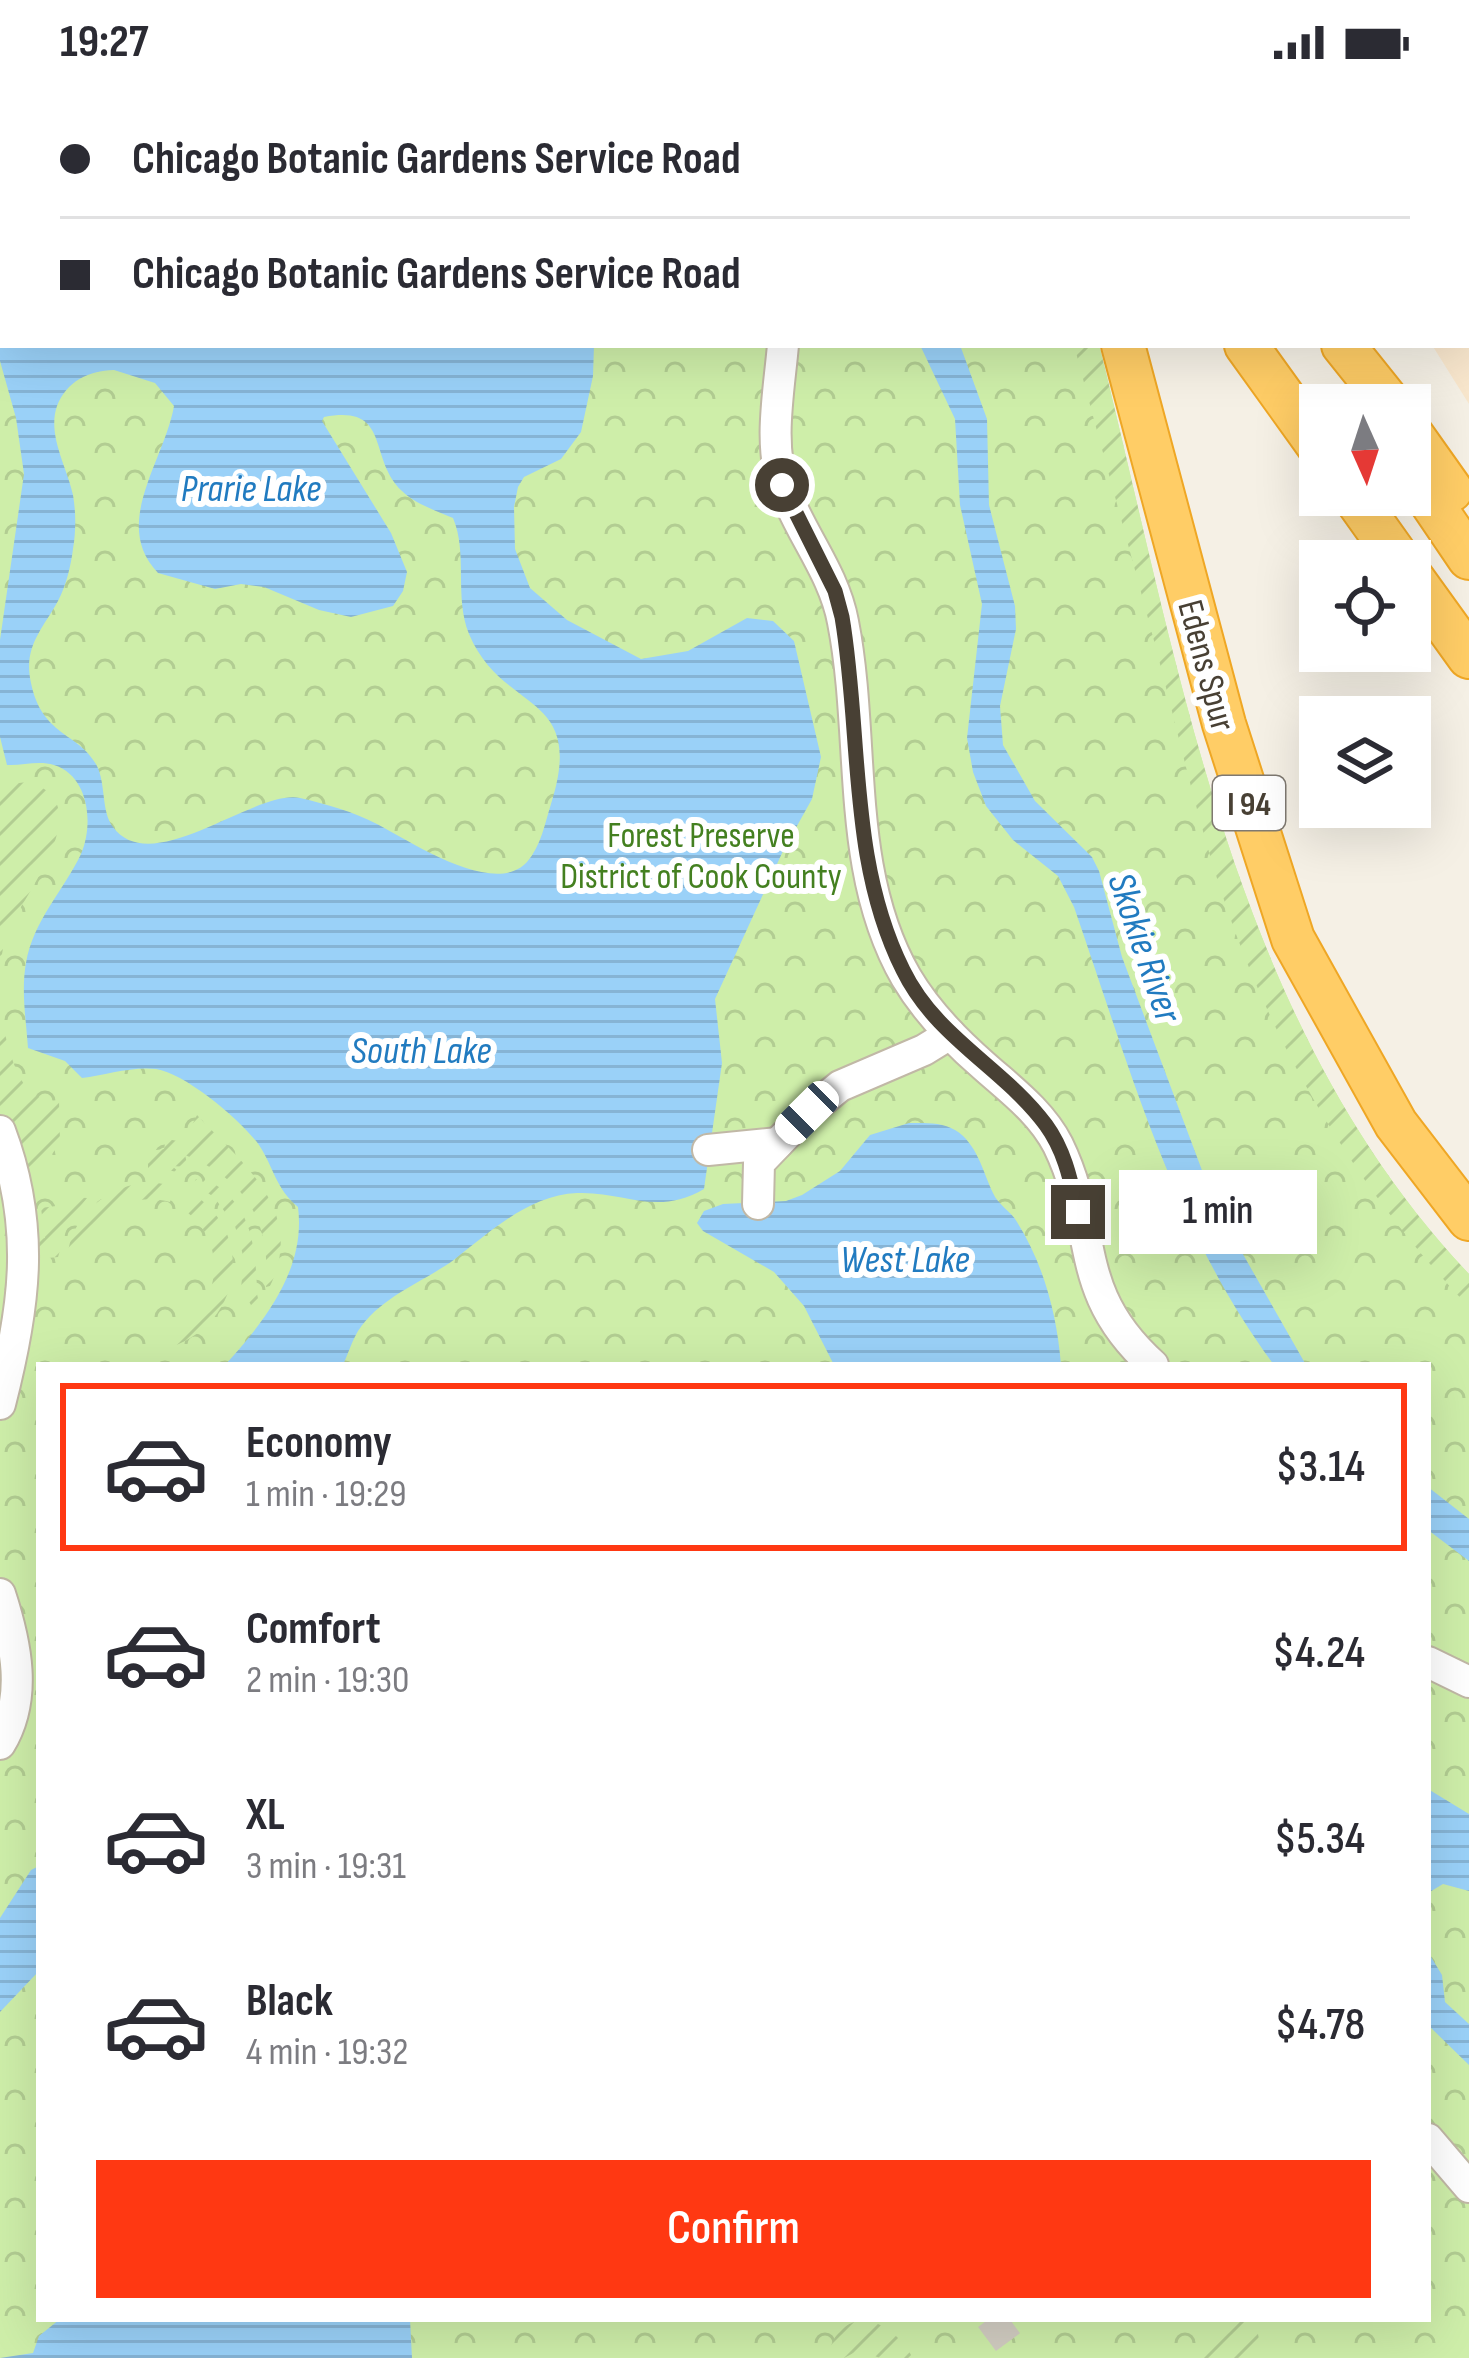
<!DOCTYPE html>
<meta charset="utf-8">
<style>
:root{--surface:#fff;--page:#f7f7f7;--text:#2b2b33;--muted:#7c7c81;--line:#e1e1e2;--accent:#ff3812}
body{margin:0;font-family:"Sofia Sans Condensed",sans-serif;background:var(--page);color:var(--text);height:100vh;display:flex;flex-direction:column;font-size:45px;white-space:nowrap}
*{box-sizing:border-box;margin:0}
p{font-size:39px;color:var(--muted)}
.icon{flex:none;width:66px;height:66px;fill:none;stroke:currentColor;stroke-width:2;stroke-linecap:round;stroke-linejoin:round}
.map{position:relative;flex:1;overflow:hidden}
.details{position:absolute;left:36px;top:1278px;width:1395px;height:960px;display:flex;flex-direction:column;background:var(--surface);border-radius:0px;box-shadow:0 12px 48px #0002}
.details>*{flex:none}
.hud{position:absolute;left:0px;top:0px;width:1470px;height:264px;box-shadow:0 12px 48px #0002;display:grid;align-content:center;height:264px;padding:0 60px;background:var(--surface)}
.needle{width:78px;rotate:177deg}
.tools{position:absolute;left:1299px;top:300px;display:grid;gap:24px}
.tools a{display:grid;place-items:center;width:132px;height:132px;border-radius:0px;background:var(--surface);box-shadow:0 12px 48px #0002;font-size:60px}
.end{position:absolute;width:54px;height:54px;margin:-27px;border:15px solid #484034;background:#fff;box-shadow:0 0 0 6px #fff}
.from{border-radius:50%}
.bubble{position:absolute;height:84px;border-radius:0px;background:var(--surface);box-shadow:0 12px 48px #0002;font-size:39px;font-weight:600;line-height:84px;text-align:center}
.car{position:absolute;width:36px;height:72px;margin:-36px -18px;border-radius:15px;box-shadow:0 0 9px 3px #0007;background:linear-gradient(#fff 24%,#345 0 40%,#fff 0 76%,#345 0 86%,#fff 0)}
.hud b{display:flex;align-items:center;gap:42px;height:114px;font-size:45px}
.hud b+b{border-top:3px solid var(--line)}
.hud i{width:30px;height:30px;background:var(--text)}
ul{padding:21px 0 0;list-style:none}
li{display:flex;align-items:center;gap:36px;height:168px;margin:0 24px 18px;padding:0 36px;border:6px solid transparent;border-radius:0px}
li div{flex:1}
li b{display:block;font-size:45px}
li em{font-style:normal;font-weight:600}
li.selected{border-color:var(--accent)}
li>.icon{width:108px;height:108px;stroke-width:1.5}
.button{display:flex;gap:24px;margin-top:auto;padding:24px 60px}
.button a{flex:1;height:138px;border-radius:0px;background:var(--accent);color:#fff;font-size:48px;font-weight:600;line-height:138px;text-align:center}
.status{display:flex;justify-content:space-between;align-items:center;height:84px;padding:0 60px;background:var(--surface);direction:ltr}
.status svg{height:33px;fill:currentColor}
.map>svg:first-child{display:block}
.commercial{fill:#f9e7cd}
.park{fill:url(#park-crowns);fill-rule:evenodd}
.garden{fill:url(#garden-furrows)}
.water{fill:url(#water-rules);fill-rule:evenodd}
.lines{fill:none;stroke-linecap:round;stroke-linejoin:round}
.minor-tunnel{stroke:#d2cdc2;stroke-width:30;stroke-dasharray:30 15;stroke-linecap:butt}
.minor-casing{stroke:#c1b8a6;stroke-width:34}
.highway-casing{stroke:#efa725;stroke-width:46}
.minor{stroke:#fff;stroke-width:30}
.highway{stroke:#ffcd66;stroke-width:42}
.route{stroke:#484034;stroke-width:15}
.labels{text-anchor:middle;stroke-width:12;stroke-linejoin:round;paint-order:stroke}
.shield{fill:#fff;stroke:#7f7971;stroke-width:3}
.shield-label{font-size:33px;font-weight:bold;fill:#484034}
.street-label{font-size:36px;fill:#484034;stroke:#fff}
.park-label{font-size:36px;fill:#448020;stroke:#fff}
.water-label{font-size:39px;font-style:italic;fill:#217bc0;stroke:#fff}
</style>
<div class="status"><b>19:27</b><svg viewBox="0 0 49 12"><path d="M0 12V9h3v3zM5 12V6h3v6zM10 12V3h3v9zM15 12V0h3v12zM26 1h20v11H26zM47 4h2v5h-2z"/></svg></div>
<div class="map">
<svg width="1469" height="2274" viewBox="0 0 1469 2274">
<defs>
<pattern id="park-crowns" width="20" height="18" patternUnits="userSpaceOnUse" patternTransform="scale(3)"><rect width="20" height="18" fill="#ceeea9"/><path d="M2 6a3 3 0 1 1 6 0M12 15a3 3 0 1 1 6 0" fill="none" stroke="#b2cd92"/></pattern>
<pattern id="garden-furrows" width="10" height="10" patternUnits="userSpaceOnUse" patternTransform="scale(3)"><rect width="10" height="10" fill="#ceeea9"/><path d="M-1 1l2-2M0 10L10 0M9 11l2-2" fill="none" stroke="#b2cd92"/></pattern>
<pattern id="water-rules" width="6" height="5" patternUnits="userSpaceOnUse" patternTransform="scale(3)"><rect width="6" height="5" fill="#9ad1f8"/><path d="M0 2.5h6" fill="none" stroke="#86b4d5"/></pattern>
</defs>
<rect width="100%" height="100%" fill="#f5f0e5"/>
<!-- commercial -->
<path class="commercial" d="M1266 0H1469V320L1432 261H1467V3Z"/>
<!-- park -->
<path class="park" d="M0 0H1001L1002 3H3V261H1099C1180 582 1232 940 1469 1190V2274H0ZM39 1281H1428V2235H39Z"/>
<!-- garden -->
<g class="garden">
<path d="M1074 261H1099C1180 582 1232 940 1469 1190V1223C1360 1109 1277 972 1226 822 1198 739 1179 653 1157 568 1130 466 1101 363 1074 261Z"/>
<path d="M28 698C102 718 24 810 8 847 3 858 2 872 0 884V701Z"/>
<path d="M0 932C10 964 17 1022 59 1016L60 1058 30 1104 7 1031H0Z"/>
<path d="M197 1031C244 1081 306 1127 270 1202L266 1203C271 1136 245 1095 185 1071L188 1083 172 1082 180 1089 165 1085 148 1088V1067L164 1065 166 1055 184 1058Z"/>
<path d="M196 1095 203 1098 206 1095C251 1119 255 1158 257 1205L252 1207 257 1210 260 1223 248 1238 251 1221 241 1204 244 1175 235 1142 214 1113 194 1100Z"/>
<path d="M151 1098 176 1102 170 1118C128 1106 89 1134 81 1176L67 1175C71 1130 108 1101 151 1098Z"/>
<path d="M193 1110C259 1153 239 1246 164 1265L163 1255C217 1235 235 1162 184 1126Z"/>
<path d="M71 1113 87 1114 69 1137 58 1173 38 1175 37 1155 45 1154 41 1124 56 1122Z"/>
<path d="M1225 2235H1255L1261 2265 1249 2274H1202L1193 2262Z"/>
<path d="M864 2236C886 2239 903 2256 913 2274H880L859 2266 844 2274H827C833 2252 841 2239 864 2236Z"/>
</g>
<!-- water -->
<g class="water">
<path d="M0 0 30 3H3V261H594L593 292 581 348 561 375 524 393 518 403 514 423 515 465 530 504 567 536 641 575 688 567 747 534 773 537 794 557 821 673 812 715 783 767 715 915 722 979 704 1105C656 1133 625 1107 577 1109 529 1111 490 1148 455 1175 424 1198 381 1212 358 1247 352 1257 348 1270 343 1281H225C265 1237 306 1185 298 1123 276 1105 274 1084 259 1061 242 1037 185 989 156 985 133 982 105 991 82 994L65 977 28 964C26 936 21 906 26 879 33 837 64 806 81 770 94 740 89 692 54 681 38 676 22 682 7 681L0 653V556L24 390 16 334 0 277ZM114 286 155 299 174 322C164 378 111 440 158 489L215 505 241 500 264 503 319 526 351 533 393 522 403 507 407 488 391 449 322 337 324 333C392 320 367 374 402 407 415 420 437 427 453 434 468 469 454 513 469 550 503 631 587 606 551 720 545 739 541 762 527 778 494 814 410 757 377 740 354 728 326 720 300 714 254 705 152 796 113 743 101 727 106 700 97 682 79 648 42 653 31 599 23 563 42 546 58 517 66 502 71 481 73 465 76 447 76 428 73 411 67 383 47 351 57 322 67 297 88 287 114 286Z"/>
<path d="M920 261H960L987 335 989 421 1015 522 1016 545 1000 622 1003 661 1035 717 1092 773 1099 787 1122 873 1215 1121 1306 1281H1274C1173 1145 1129 981 1074 823L1058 792 1013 756 986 722 973 688 967 654 982 520 960 421 955 335Z"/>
<path d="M909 1039C924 1039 942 1038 955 1046 977 1059 983 1088 993 1109 998 1121 1011 1127 1017 1138 1044 1181 1057 1231 1061 1281H834L804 1222 774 1188 703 1147 697 1139 704 1127 723 1120 786 1117 802 1111 840 1087 870 1051Z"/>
<path d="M1428 1403 1469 1435V1477L1428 1446Z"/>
<path d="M1428 1705 1469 1730V1807L1443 1800 1428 1809Z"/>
<path d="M39 1782V1887L0 1928V1834L31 1786Z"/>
<path d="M1428 1868 1442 1891 1445 1918 1469 1940V1981L1428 1941Z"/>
<path d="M60 2235H410L412 2274H0L33 2269 39 2252Z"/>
</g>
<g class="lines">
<!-- minor-tunnel -->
<path class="minor-tunnel" d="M987 2255 1014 2235"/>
<defs>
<g id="minor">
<path d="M104 0 106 3"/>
<path d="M1426 0 1428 3"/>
<path d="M1369 3 1375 0"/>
<path d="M1467 74 1469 76"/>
<path d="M1467 123H1469"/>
<path d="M1467 200 1469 204"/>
<path d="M783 261C779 307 768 361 784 405 801 451 834 489 843 538 866 655 844 785 906 893 926 927 954 956 984 982 1011 1006 1041 1028 1058 1061 1100 1147 1070 1206 1153 1281"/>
<path d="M0 1047C36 1143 25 1223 0 1320"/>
<path d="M708 1066 778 1059"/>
<path d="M758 1120 759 1079 807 1029 840 1002 924 966 950 950"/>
<path d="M0 1510C16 1559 28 1614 0 1660"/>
<path d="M1428 1578 1469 1598"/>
<path d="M1428 2055 1469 2103"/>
</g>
<g id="highway">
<path d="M1032 0 1034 3"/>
<path d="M1067 0 1069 3"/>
<path d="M1146 0 1148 3"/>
<path d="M1123 261 1224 640 1293 855 1396 1040 1469 1135"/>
<path d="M1246 261 1320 364"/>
<path d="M1343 261 1391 321"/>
<path d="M1410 348 1451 406"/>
<path d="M1410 387 1469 474"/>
<path d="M1353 411 1400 477"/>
<path d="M1410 491 1469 573"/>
</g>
</defs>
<!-- minor casing -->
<use href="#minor" class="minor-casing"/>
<!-- highway casing -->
<use href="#highway" class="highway-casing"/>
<!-- minor -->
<use href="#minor" class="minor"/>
<!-- highway -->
<use href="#highway" class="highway"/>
</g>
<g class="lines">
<!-- route -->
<path class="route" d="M782 401 835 507 842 533C862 651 848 776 903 886 936 954 1004 984 1046 1041 1065 1067 1071 1098 1078 1128"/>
</g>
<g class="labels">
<!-- shield labels -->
<rect class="shield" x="1213" y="692" width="72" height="54" rx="9"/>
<g class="shield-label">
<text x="1249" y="731">I 94</text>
</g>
<!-- street labels -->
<g class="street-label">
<text transform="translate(1208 581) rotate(75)" y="13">Edens Spur</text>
</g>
<!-- park labels -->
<g class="park-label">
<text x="701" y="763">Forest Preserve<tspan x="701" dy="41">District of Cook County</tspan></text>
</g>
<!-- water labels -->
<g class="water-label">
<text x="251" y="417">Prarie Lake</text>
<text transform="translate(1146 863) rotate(71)" y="14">Skokie River</text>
<text x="421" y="979">South Lake</text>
<text x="905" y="1188">West Lake</text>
</g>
</g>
</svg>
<div class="tools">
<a><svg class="needle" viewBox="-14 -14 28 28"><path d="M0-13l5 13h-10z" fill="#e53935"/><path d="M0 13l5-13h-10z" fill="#7c7c81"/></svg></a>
<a><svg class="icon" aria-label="locate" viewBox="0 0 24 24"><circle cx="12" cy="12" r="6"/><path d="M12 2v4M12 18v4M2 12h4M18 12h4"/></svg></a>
<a><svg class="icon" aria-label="layers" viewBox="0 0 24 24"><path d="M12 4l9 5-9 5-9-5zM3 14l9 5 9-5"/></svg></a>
</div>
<i class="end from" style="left:782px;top:401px"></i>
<i class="end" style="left:1078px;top:1128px"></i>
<div class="bubble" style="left:1119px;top:1086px;width:198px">1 min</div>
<i class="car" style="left:807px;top:1029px;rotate:225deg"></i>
<div class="hud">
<b><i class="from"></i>Chicago Botanic Gardens Service Road</b>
<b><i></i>Chicago Botanic Gardens Service Road</b>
</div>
<section class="details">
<ul>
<li class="selected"><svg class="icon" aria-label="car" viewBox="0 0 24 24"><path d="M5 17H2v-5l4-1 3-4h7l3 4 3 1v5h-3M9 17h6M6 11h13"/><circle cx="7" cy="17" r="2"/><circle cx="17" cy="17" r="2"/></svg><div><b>Economy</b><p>1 min · 19:29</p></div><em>$3.14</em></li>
<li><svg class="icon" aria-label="car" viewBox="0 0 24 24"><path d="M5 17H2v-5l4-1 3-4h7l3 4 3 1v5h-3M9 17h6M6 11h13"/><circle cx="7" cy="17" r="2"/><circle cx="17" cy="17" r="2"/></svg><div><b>Comfort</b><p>2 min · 19:30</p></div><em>$4.24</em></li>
<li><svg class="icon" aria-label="car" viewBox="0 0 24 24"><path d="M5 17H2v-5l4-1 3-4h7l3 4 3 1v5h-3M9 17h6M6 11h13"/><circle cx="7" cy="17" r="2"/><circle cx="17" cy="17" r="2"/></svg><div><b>XL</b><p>3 min · 19:31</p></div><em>$5.34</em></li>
<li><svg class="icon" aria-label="car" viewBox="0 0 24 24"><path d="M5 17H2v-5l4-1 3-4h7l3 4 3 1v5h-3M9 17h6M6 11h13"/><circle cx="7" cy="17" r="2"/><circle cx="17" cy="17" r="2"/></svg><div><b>Black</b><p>4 min · 19:32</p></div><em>$4.78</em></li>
</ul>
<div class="button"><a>Confirm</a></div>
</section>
</div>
